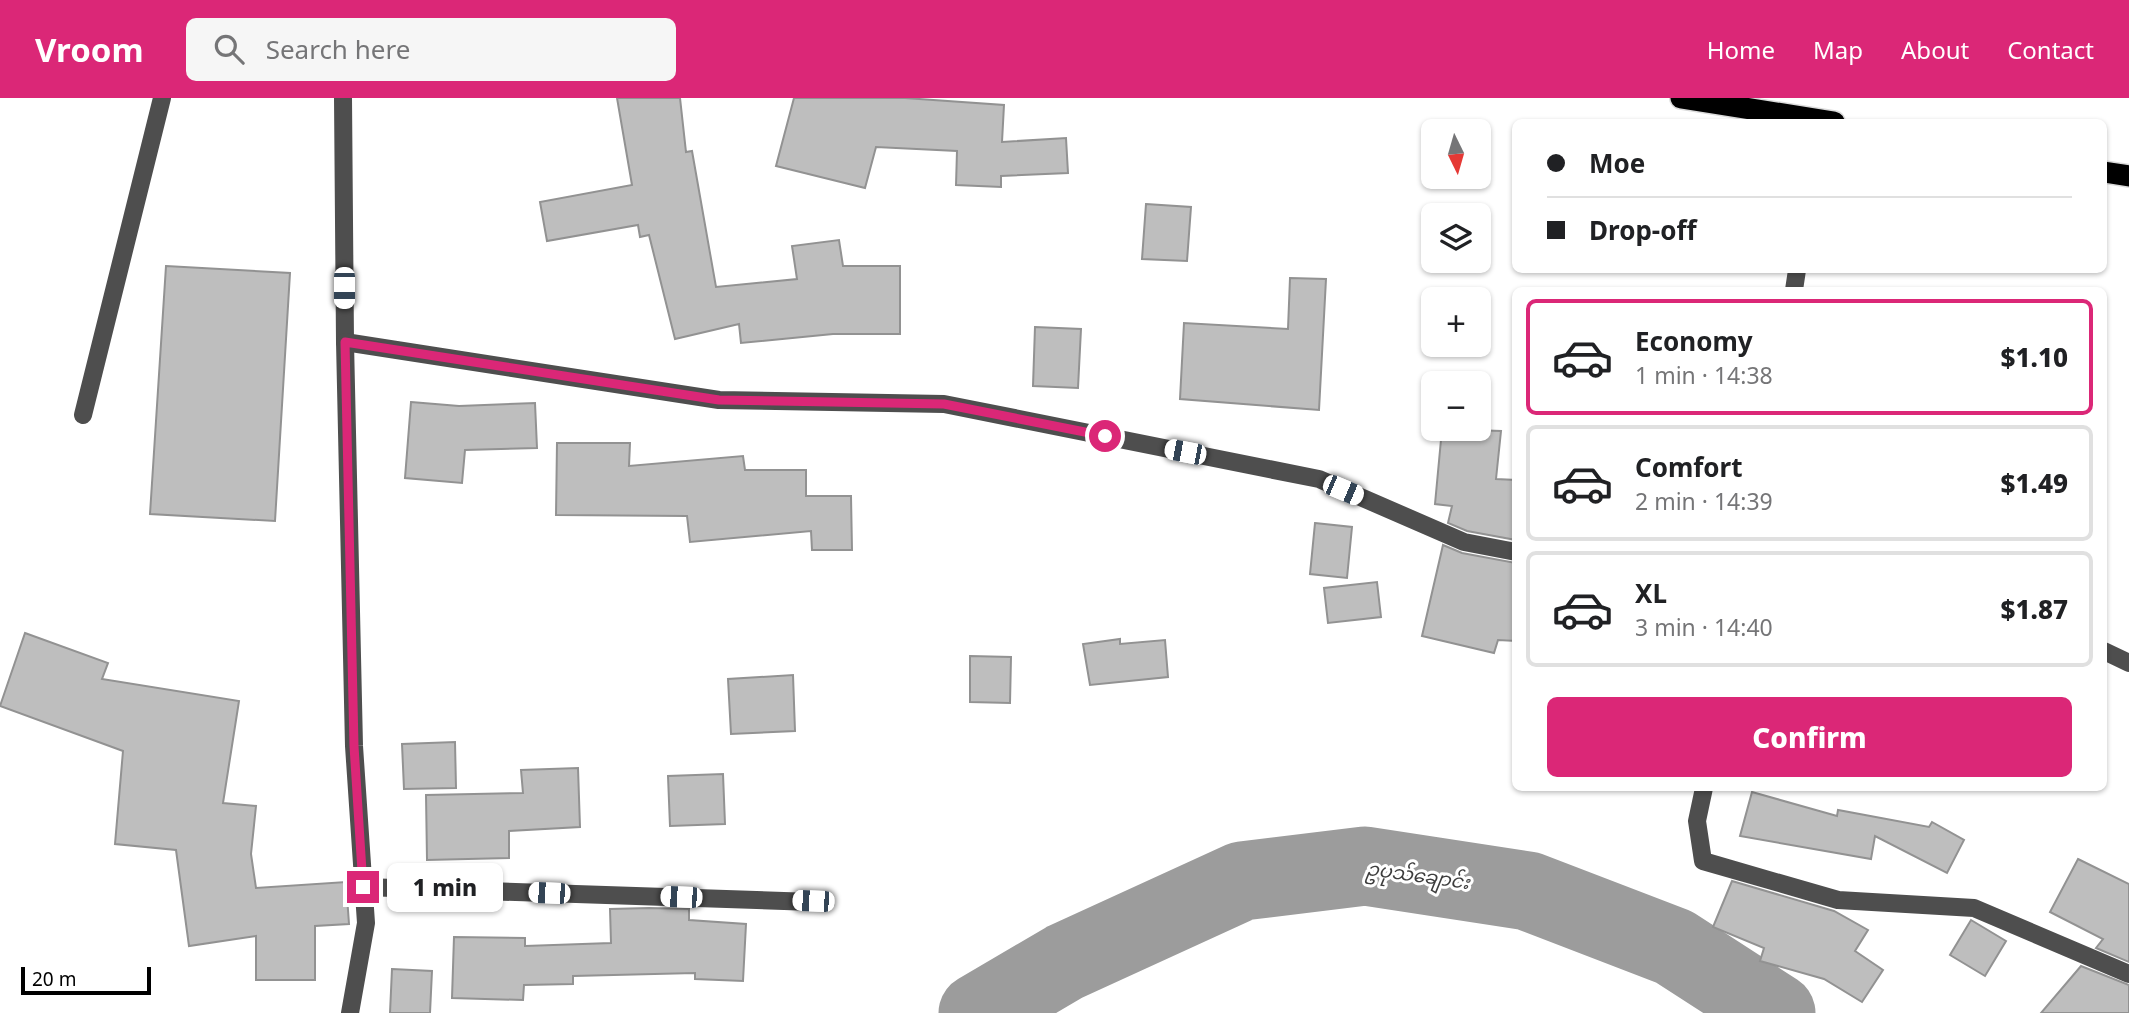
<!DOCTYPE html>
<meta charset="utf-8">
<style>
:root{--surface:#fff;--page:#f6f6f6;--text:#202124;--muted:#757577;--line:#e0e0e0;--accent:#db2777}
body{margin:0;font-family:"Noto Sans","Noto Sans Myanmar",sans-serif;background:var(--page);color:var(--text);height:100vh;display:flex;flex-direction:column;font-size:26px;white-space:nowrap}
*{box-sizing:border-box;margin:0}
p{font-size:23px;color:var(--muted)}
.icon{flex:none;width:38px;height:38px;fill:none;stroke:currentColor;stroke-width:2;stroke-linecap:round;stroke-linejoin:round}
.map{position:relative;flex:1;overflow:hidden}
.sheet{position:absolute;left:1512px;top:189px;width:595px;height:504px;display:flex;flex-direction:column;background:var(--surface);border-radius:10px;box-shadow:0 2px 5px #0004}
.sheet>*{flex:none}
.guide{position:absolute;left:1512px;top:21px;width:595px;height:154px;border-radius:10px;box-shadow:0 2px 5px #0004;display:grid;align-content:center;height:154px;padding:0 35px;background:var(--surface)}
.needle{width:46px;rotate:175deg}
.controls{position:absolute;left:1421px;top:21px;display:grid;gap:14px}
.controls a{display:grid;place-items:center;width:70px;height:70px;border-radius:10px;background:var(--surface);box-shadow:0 2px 5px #0004;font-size:35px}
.scale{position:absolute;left:21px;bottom:18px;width:130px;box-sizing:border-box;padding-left:7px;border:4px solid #000;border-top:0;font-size:19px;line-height:24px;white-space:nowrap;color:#000;-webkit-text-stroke:5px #fff;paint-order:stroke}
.end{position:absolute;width:32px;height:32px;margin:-16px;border:9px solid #db2777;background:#fff;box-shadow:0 0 0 4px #fff}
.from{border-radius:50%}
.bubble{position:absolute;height:49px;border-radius:10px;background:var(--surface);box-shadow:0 2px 5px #0004;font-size:23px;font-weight:800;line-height:49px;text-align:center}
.car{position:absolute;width:21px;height:42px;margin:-21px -10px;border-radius:9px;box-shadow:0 0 5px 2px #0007;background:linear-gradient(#fff 24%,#345 0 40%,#fff 0 76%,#345 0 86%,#fff 0)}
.guide b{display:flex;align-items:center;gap:24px;height:66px;font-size:26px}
.guide b+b{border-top:2px solid var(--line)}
.guide i{width:18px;height:18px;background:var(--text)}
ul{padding:12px 0 0;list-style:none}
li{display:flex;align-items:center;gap:21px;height:116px;margin:0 14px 10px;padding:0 21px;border:4px solid var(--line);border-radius:10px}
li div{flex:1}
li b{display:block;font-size:26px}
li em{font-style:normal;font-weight:800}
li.active{border-color:var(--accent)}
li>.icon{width:63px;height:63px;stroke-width:1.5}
.action{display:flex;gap:14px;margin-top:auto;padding:14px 35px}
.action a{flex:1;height:80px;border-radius:10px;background:var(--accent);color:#fff;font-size:28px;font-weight:800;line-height:80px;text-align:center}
header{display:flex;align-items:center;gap:42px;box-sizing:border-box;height:98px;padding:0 35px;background:var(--accent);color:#fff}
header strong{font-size:33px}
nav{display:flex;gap:38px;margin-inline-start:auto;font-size:24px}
.search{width:490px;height:63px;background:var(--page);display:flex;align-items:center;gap:18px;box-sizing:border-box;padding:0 24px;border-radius:10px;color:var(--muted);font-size:26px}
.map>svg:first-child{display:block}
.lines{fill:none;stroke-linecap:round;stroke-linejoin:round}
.river{stroke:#9c9c9c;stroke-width:79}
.building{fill:#bebebe;stroke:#929292;stroke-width:2}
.highway-casing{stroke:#dbdbdb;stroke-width:24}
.minor{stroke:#4e4e4e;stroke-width:18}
.highway{stroke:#000;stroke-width:21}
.route{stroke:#db2777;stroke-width:9}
.labels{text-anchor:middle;stroke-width:6;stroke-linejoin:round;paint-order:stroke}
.water-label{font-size:19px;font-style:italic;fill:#3d3d3d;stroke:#fff}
</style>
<header>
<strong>Vroom</strong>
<div class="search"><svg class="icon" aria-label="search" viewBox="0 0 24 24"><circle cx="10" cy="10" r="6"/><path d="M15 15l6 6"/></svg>Search here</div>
<nav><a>Home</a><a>Map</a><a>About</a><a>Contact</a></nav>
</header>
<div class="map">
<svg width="2129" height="915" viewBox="0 0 2129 915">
<rect width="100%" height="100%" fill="#fff"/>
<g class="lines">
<!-- river -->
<path class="river" d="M978 915 1065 864 1242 783 1365 768 1528 793 1674 849 1776 915"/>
</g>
<!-- building -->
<g class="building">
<path d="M617 0H680L686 54 692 53 716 189 797 181 792 148 839 142 843 168H900V236H833L741 245 739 226 675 241 649 137 640 139 638 127 547 143 540 104 632 87Z"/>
<path d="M794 0H905L1004 7 1002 44 1066 40 1068 75 1001 78V89L956 87 957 53 876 49 865 90 776 68Z"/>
<path d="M1146 106 1191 109 1187 163 1142 161Z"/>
<path d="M166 168 290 175 275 423 150 416Z"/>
<path d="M1290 180 1326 181 1319 312 1180 301 1184 225 1288 231Z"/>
<path d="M1035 229 1081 231 1078 290 1033 288Z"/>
<path d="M411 304 459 308 535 305 537 350 465 352 462 385 405 380Z"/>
<path d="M1442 331 1501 333 1496 381 1516 382V442L1467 433 1448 425 1452 408 1435 406Z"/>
<path d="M557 345H630L629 368 743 358 745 372H806V398H851L852 452H812L811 433 690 444 687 418 556 417Z"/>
<path d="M1315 425 1352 429 1347 480 1310 476Z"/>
<path d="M1443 447 1462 455 1516 465V543L1498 542 1494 555 1422 538Z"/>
<path d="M1377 484 1381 519 1328 525 1324 490Z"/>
<path d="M25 535 108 565 102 581 239 603 223 705 256 708 251 756 256 790 346 784 349 826 315 828V882H256V838L189 848 176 752 115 746 123 653 0 608Z"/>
<path d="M1120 541V546L1165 542 1168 579 1090 587 1083 546Z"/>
<path d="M970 558 1011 559 1010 605 970 604Z"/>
<path d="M793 577 795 633 731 636 728 581Z"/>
<path d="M455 644 456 690 404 691 402 646Z"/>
<path d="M578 670 580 729 509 733V760L427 762 426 697 523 695 521 672Z"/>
<path d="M723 676 725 726 670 728 668 678Z"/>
<path d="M1752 694 1837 718 1838 712 1929 729 1932 724 1964 742 1947 775 1875 738 1871 761 1740 738Z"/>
<path d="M2078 761 2129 786V864L2096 850 2103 841 2050 814Z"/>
<path d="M1732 783 1834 813 1868 832 1855 853 1883 872 1862 904 1824 881 1760 863 1764 850 1713 829Z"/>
<path d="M649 810 689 811V822L746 826 743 883 695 881V875L573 878V886L524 887 523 902 452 900 454 839 525 840V848L611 845 610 811Z"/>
<path d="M1971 822 2006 843 1985 878 1950 857Z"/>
<path d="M2081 868 2129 887V915H2041Z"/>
<path d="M392 871 432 873 430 915H390Z"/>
</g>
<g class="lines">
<defs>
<g id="highway">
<path d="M1681 0 1834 24"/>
<path d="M2104 74 2129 78"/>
</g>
</defs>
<!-- highway casing -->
<use href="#highway" class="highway-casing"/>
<!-- minor -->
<g class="minor">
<path d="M343 0 345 244 354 648 366 825 350 915"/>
<path d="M1794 192 1797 172"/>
<path d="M345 244 719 302 944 306 1319 381 1464 444 1516 454"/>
<path d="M83 317 162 0"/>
<path d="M2104 553 2129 565"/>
<path d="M1704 690 1697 723 1703 763 1838 802 1974 810 2129 876"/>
<path d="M364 789 813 804"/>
</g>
<!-- highway -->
<use href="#highway" class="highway"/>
</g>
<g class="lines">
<!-- route -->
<path class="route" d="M363 789 354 648 345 244 719 302 944 306 1105 338"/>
</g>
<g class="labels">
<!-- water labels -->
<g class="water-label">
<text transform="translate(1418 777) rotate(8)" y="7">ဥပုသ်ချောင်း</text>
</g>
</g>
</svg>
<div class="controls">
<a><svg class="needle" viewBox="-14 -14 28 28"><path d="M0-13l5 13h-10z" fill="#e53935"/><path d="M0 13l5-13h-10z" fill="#757577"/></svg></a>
<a><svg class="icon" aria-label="layers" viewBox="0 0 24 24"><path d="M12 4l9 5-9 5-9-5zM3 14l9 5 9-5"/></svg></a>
<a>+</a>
<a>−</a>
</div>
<div class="scale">20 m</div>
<i class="end from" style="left:1105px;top:338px"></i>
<i class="end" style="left:363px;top:789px"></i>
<div class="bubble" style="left:387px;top:765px;width:116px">1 min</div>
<i class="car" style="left:344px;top:190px;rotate:180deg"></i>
<i class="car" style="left:1185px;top:354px;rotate:281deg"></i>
<i class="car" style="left:1343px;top:392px;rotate:113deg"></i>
<i class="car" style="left:549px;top:795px;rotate:272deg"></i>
<i class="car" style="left:681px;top:799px;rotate:272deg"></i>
<i class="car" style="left:813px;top:803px;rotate:272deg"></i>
<div class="guide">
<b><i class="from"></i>Moe</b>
<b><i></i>Drop-off</b>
</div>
<section class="sheet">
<ul>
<li class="active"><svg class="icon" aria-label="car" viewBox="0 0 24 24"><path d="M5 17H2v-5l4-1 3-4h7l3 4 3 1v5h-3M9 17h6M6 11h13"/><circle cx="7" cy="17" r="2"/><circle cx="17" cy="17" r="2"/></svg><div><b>Economy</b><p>1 min · 14:38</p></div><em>$1.10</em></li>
<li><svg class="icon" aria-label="car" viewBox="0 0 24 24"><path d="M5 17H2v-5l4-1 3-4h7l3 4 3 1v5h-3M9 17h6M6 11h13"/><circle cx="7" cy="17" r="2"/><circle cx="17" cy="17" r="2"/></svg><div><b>Comfort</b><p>2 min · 14:39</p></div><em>$1.49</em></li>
<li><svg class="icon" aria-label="car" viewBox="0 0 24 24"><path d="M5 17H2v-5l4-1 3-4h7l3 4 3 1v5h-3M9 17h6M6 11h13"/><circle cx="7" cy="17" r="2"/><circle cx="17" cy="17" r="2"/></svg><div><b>XL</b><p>3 min · 14:40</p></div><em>$1.87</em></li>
</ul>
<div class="action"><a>Confirm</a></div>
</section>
</div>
